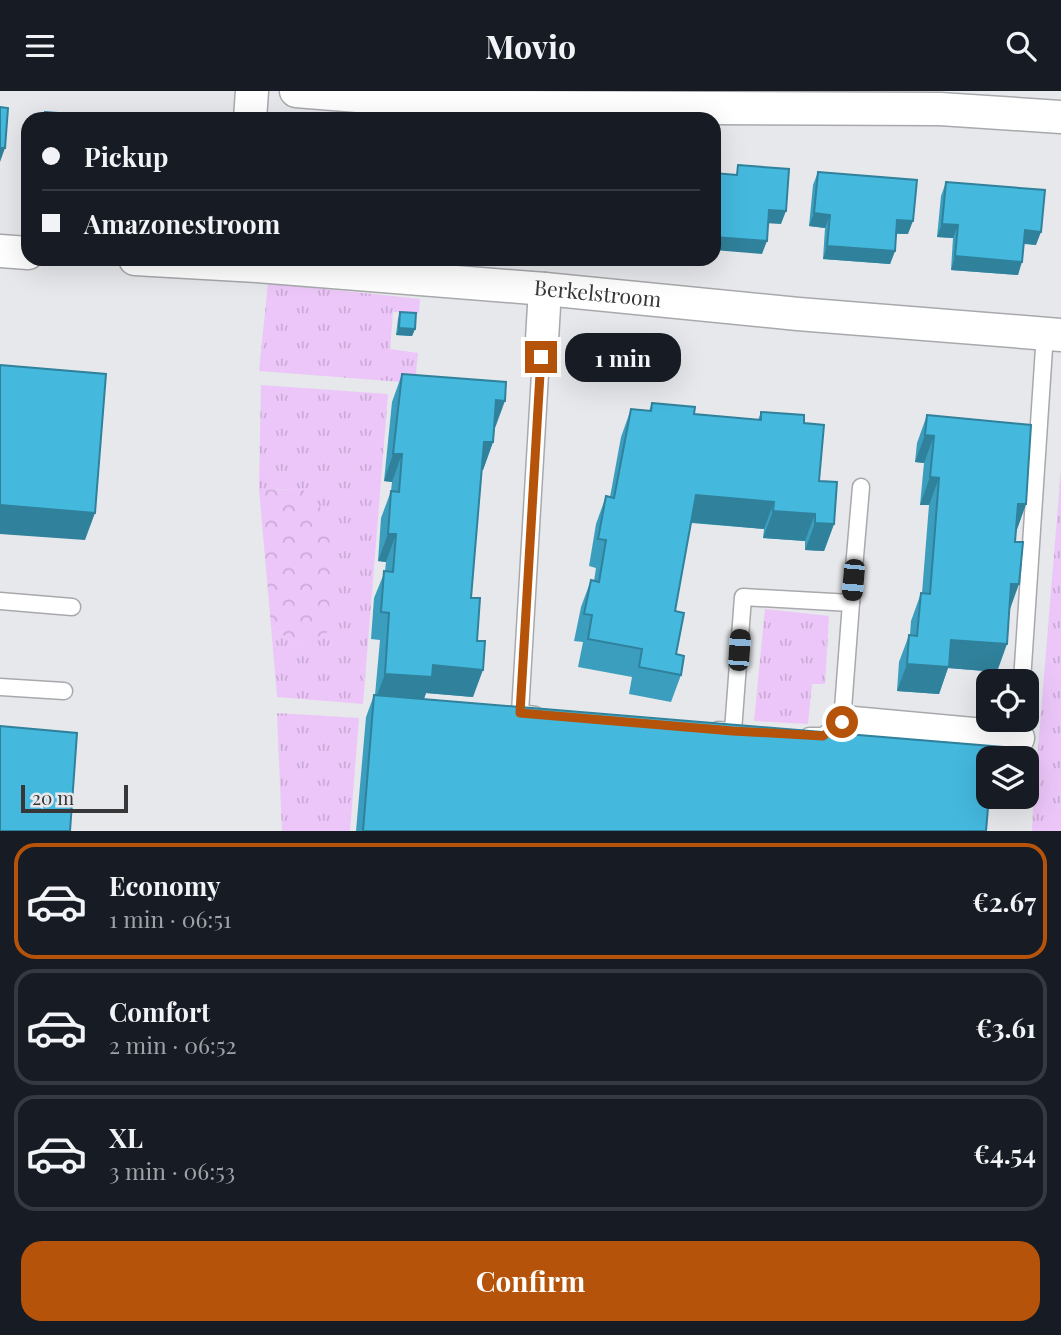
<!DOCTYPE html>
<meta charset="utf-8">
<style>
:root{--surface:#171b24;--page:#242831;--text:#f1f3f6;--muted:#9ea1a6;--line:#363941;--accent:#b45309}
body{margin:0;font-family:"Playfair Display",serif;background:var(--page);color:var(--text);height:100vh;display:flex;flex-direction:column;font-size:26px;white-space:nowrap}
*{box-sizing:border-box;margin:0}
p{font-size:23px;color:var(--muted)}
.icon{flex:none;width:38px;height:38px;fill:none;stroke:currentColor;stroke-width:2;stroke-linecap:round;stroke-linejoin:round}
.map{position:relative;height:740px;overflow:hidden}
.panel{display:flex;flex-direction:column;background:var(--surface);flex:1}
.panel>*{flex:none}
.top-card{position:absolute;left:21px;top:21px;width:700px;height:154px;border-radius:21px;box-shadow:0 7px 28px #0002;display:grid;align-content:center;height:154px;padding:0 21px;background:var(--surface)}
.tools{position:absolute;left:976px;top:578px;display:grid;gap:14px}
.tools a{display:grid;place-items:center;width:63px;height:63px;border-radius:14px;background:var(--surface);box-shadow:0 7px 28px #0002;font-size:35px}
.scale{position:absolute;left:21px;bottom:18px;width:107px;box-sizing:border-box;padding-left:7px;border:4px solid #373739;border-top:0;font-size:19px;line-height:24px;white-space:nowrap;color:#373739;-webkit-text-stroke:5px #e6e8eb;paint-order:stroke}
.end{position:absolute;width:32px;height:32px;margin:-16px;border:9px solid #b45309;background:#fff;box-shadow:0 0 0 4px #fff}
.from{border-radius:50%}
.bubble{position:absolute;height:49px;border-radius:21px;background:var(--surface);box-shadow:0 7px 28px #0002;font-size:23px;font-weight:700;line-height:49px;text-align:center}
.car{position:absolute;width:21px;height:42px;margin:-21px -10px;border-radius:9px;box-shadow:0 0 5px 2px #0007;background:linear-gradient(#222 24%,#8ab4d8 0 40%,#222 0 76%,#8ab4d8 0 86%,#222 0)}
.top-card b{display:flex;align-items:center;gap:24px;height:66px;font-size:26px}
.top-card b+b{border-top:2px solid var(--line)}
.top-card i{width:18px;height:18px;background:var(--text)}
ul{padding:12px 0 0;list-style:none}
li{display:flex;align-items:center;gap:21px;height:116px;margin:0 14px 10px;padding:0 7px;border:4px solid var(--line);border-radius:21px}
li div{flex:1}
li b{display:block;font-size:26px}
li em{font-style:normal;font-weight:700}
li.current{border-color:var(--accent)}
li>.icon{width:63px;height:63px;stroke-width:1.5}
.button{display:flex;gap:14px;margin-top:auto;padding:14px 21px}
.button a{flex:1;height:80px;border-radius:21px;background:var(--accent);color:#fff;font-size:28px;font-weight:700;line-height:80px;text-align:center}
header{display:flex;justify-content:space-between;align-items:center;height:91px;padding:0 21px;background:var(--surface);font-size:32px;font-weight:700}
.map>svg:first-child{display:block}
.grass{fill:url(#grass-tufts)}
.forest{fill:url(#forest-crowns)}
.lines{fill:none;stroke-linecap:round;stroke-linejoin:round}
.lane-casing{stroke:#a7a9ac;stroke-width:19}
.street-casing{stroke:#a7a9ac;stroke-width:35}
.lane{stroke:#fff;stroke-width:16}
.street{stroke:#fff;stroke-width:32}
.wall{fill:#3b9ebf}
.shaded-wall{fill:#30819b}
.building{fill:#45b8de;stroke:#30819b;stroke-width:2}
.route{stroke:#b45309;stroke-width:9}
.labels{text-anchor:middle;stroke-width:6;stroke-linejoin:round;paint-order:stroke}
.street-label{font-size:21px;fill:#373739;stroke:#e6e8eb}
</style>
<header><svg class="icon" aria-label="menu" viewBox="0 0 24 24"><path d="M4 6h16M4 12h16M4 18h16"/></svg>Movio<svg class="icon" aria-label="search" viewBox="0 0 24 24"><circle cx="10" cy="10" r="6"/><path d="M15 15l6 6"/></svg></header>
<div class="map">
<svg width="1061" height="740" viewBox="0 0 1061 740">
<defs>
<pattern id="grass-tufts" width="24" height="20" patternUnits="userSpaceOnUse" patternTransform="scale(1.75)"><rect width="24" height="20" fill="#ecc6f9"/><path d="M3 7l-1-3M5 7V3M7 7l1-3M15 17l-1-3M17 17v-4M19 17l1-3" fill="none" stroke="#cbabd6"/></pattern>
<pattern id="forest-crowns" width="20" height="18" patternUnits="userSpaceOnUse" patternTransform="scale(1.75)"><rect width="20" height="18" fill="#ecc6f9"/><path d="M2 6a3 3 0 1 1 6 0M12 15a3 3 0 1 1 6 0" fill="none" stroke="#cbabd6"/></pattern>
</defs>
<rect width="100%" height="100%" fill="#e6e8eb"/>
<!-- grass -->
<g class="grass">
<path d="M268 192 420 208 419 222 393 221 390 258 418 262 415 292 259 280Z"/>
<path d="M261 294 388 303 363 613 277 606 271 535 298 555 303 399 259 398Z"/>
<path d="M1061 378V740H1032L1033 719Z"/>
<path d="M765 518 829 525 825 593H812L808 633 754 630Z"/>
<path d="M277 622 359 627 350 740H282Z"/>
</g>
<!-- forest -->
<path class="forest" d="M259 398 303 399 334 430 328 541 298 555 271 535Z"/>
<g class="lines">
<defs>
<g id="lane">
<path d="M0 510 72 516"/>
<path d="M851 512 861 396"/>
<path d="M1022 590 1045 242"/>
<path d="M0 596 64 600"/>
<path d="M535 624 520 622 541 266"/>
<path d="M718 639 733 640 743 506 851 512 842 631 823 645H809"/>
</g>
<g id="street">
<path d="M296 0 494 16 940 18 1061 26"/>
<path d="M250 28 252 0"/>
<path d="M0 160 28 162"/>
<path id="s1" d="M135 168 257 175 545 198 798 223 1061 244"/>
<path d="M541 266 545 198"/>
<path d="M842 631 1018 647"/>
</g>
</defs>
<!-- lane casing -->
<use href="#lane" class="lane-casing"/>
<!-- street casing -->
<use href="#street" class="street-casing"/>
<!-- lane -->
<use href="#lane" class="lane"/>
<!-- street -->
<use href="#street" class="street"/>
</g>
<!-- wall -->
<g class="wall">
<path d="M818 81 908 143H896L895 160 890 173 823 168 825 137 809 135 813 94Z"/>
<path d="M946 91 1036 154 1024 153 1018 184 951 179 953 147 937 146 941 105Z"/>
<path d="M400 221 415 238 412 245 396 244 398 228Z"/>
<path d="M402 283 495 337 493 351 483 379 482 378 471 507 473 606 426 602 424 608 989 667 986 740H356L366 626 374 604H375L380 549 371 548 374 507 385 480 386 471 378 470 381 427 391 400 392 391 384 390 392 311Z"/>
<path d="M652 312 694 323 758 329 761 321 804 332 819 390 834 433 824 460 805 459V450L763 447 764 438 691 432 675 520 676 563 681 584 671 611 629 603 632 586 578 576 583 551 574 550 581 516 591 489 594 490 596 477 589 475 596 433 606 405 610 406 621 346 631 318 649 320Z"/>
<path d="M927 324 1026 413 1016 441 1009 521 997 581 948 577 939 603 897 600 899 571 909 544H910L911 530 921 502H922L929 414H920L924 372 915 371 917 352Z"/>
</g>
<!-- shaded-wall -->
<g class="shaded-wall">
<path d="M0 57H5L0 71Z"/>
<path d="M769 119 786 120 781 133 764 132Z"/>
<path d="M814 122 830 124 825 137 809 135Z"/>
<path d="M897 129 913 130 908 143 892 142Z"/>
<path d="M942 133 958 134 953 147 937 146Z"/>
<path d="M1025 139 1041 141 1036 154 1020 152Z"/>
<path d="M714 146 767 150 762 163 714 159Z"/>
<path d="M827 155 895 160 890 173 823 168Z"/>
<path d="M955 165 1022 171 1018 184 951 179Z"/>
<path d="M399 237 415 238 412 245 396 244Z"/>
<path d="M496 309 505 310 495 337 486 336Z"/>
<path d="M925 344 934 345 924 372 915 371Z"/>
<path d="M484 351H493L483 379 474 378Z"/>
<path d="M393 363H402L392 391 384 390Z"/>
<path d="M930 386 939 387 929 414H920Z"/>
<path d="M696 404 774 411 764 438 687 431Z"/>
<path d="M1018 413H1026L1016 441Z"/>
<path d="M0 414 95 422 85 449 0 443Z"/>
<path d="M773 420 815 423 805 450 763 447Z"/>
<path d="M815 432 834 433 824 460 805 459Z"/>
<path d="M388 443H396L386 471 378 470Z"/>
<path d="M1011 493H1019L1009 521Z"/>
<path d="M951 549 1007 553 997 581 948 577 939 603 897 600 907 573Z"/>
<path d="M433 574 483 579 473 606 426 602 422 613 375 610 385 583Z"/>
</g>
<!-- building -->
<g class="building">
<path d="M0 16 8 17 5 57H0Z"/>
<path d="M45 21 137 28H44Z"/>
<path d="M738 74 789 78 786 120 769 119 767 150 714 146V82L737 84Z"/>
<path d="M818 81 917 89 913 130 897 129 895 160 827 155 830 124 814 122Z"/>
<path d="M946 91 1045 99 1041 141 1025 139 1022 171 955 165 958 134 942 133Z"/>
<path d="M400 221 416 222 415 238 399 237Z"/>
<path d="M0 274 106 283 95 422 0 414Z"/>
<path d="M402 283 506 291 505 310 496 309 493 351H484L471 507H480L477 550H485L483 579 433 574 432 586 385 583 389 522 381 521 384 480 393 481 396 443H388L391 400 399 401 402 363H393Z"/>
<path d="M652 312 695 316 694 323 761 329V321L804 324V332L824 334 819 390 837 391 834 433 815 432V423L773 420 774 411 696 404 675 520 684 522 676 563 684 565 681 584 639 576 642 558 588 548 592 524 584 523 591 489 599 491 606 449 598 448 606 405 614 407 631 318 651 320Z"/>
<path d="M927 324 1031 334 1026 413H1018L1015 451H1023L1019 493H1011L1007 553 951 549 949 576 907 573 909 544 917 545 921 502 930 503 939 387 930 386 934 345 925 344Z"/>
<path d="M374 604 1003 656 1002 667H989V705L986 740H363Z"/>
<path d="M0 635 77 642 70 740H0Z"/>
</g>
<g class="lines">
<!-- route -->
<path class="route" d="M541 266 520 622 733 640 823 645 842 631"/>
</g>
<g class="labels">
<!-- street labels -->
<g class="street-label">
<text dy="7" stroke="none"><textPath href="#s1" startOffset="464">Berkelstroom</textPath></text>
</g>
</g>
</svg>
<div class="tools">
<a><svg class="icon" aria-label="locate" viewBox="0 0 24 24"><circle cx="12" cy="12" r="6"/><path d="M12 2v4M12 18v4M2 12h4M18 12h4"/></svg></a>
<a><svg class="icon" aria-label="layers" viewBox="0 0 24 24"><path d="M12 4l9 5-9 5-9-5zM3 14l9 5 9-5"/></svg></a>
</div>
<div class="scale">20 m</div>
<i class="end from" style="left:842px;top:631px"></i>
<i class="end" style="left:541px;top:266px"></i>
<div class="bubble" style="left:565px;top:242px;width:116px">1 min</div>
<i class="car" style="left:853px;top:489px;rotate:185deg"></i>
<i class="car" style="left:739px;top:559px;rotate:4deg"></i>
<div class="top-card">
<b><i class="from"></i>Pickup</b>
<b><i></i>Amazonestroom</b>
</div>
</div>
<section class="panel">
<ul>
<li class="current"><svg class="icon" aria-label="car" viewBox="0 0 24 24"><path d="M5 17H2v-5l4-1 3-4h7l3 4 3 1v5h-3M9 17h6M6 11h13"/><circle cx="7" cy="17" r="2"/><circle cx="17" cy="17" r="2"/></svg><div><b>Economy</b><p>1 min · 06:51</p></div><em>€2.67</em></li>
<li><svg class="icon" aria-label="car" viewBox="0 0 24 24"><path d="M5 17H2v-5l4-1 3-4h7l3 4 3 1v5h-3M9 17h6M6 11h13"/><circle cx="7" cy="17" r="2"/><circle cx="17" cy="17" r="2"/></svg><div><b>Comfort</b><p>2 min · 06:52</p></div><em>€3.61</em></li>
<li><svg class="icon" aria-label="car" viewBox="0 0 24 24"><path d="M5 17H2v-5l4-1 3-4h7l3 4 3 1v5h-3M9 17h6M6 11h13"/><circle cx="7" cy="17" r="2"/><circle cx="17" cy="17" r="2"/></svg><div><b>XL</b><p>3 min · 06:53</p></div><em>€4.54</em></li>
</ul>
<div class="button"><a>Confirm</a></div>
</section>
